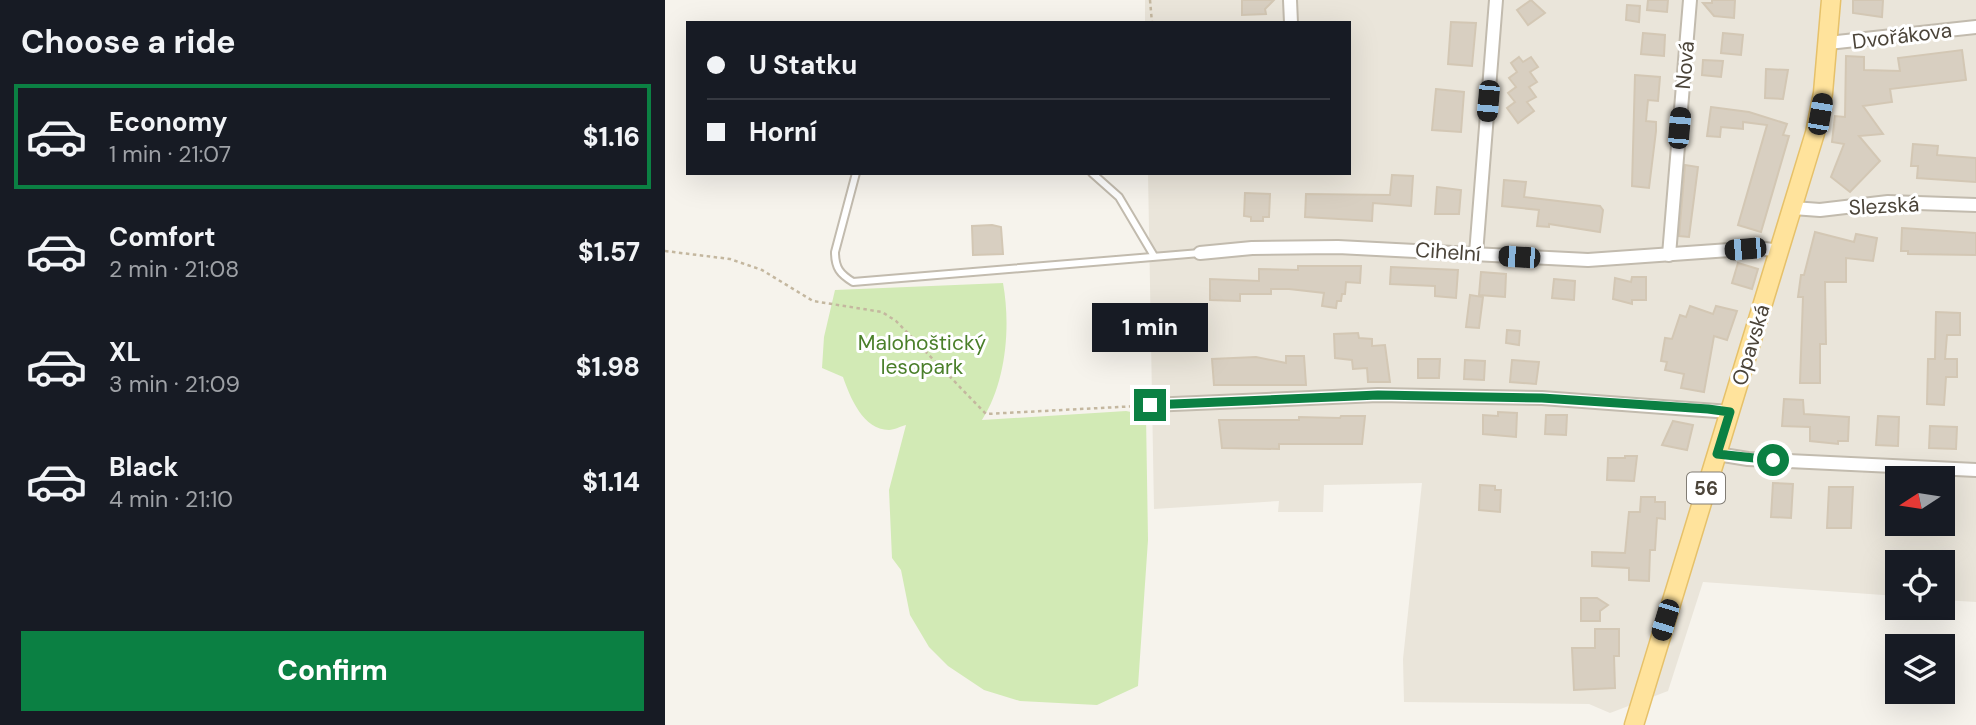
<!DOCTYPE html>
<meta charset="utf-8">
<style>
:root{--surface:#171b24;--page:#20242c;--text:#f1f3f6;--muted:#9ea1a6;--line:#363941;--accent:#0b8043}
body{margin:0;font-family:"DM Sans",sans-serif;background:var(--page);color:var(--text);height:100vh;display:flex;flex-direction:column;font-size:26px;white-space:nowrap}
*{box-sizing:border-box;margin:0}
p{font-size:23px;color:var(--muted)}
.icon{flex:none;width:38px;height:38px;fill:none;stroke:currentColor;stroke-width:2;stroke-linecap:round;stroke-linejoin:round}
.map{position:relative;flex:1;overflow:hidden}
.drawer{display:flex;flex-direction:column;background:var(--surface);width:665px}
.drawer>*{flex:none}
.hud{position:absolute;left:21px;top:21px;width:665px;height:154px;border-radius:0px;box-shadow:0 7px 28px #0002;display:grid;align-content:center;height:154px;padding:0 21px;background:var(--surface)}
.needle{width:46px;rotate:258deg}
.tools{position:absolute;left:1220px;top:466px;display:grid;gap:14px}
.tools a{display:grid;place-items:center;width:70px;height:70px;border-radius:0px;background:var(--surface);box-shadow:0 7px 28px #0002;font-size:35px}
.end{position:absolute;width:32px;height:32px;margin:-16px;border:9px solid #0b8043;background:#fff;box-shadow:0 0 0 4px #fff}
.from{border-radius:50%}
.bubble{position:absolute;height:49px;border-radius:0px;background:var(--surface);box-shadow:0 7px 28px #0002;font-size:23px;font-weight:800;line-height:49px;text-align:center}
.car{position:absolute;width:21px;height:42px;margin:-21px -10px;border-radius:9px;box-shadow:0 0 5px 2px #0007;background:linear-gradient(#222 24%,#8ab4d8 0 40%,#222 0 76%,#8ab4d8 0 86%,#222 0)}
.hud b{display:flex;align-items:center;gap:24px;height:66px;font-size:26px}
.hud b+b{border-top:2px solid var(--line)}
.hud i{width:18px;height:18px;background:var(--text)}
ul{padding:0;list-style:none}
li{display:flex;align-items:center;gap:21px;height:105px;margin:0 14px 10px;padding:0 7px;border:4px solid transparent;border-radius:0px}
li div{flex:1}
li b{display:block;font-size:26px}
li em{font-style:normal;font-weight:800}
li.active{border-color:var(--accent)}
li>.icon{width:63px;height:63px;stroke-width:1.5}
h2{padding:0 21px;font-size:32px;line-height:84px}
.primary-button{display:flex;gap:14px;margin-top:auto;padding:14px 21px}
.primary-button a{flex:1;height:80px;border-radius:0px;background:var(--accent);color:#fff;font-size:28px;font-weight:800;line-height:80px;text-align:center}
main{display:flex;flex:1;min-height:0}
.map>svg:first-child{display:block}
.residential{fill:#eae5da;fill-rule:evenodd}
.green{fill:#d2eab5}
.building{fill:#d8cfc1;stroke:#d3c7b4;stroke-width:2}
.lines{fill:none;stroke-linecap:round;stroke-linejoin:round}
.lane-casing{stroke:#c2bbae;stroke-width:10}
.street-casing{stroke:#c2bbae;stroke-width:16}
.primary-casing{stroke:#e6c16a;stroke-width:21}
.path{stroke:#c4b79f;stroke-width:2.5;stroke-dasharray:3.5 3.5;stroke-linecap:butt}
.lane{stroke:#fff;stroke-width:6}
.street{stroke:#fff;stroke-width:12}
.primary{stroke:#ffe39c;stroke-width:18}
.route{stroke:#0b8043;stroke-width:9}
.labels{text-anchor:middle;stroke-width:6;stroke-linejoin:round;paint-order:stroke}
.shield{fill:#fff;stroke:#817c74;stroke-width:2}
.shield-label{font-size:19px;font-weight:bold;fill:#4b4439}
.street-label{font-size:21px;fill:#4b4439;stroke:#fff}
.park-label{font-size:21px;fill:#4a7f2a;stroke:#fff}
</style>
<main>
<section class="drawer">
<h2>Choose a ride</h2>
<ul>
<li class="active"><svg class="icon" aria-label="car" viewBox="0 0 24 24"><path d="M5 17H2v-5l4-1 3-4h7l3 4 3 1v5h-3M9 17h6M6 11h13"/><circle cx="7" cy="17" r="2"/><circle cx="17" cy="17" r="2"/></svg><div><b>Economy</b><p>1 min · 21:07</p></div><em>$1.16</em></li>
<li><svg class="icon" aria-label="car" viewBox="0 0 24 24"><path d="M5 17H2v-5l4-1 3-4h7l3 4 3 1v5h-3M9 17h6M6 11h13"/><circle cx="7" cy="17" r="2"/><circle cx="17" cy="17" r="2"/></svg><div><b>Comfort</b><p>2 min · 21:08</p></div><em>$1.57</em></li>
<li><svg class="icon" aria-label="car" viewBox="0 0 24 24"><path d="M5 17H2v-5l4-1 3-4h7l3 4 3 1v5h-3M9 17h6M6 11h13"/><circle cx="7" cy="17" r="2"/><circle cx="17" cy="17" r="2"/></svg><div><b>XL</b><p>3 min · 21:09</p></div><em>$1.98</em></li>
<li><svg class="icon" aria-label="car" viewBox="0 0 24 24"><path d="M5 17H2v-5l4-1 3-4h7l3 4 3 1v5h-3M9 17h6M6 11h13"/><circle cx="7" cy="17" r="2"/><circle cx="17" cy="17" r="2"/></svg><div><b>Black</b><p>4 min · 21:10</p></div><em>$1.14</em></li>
</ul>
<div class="primary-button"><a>Confirm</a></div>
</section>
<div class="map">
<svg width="1311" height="725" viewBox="0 0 1311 725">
<rect width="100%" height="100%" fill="#f6f3ec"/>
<!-- residential -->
<path class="residential" d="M480 0H1311V602L1278 600V562H1232V596L1038 582 1003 691 945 713 924 704 739 702 738 659 757 483 659 485 658 512H613L614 501 489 509 483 173H684V23H480ZM1232 478H1278V523H1232Z"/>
<!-- green -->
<path class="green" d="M338 283C346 327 341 383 317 420L461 411 481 415 483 540 473 686 432 705 355 701 319 690 283 666 264 647 245 615 236 570 227 558 224 490 241 425C236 426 229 430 224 430 198 430 185 397 178 377L157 368 159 337 170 290Z"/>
<!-- building -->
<g class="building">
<path d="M577 0H609L600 9 601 14 577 15Z"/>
<path d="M866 0 880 13 863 25 852 10Z"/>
<path d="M983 0H1003L1002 12 982 10Z"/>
<path d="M1047 0H1070L1069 18 1049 16 1038 3H1047Z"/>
<path d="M1188 0H1218L1217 17 1188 13Z"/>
<path d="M962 5 975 6 974 22 961 20Z"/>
<path d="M786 22 811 23 807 66 783 64Z"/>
<path d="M978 33 1000 35 999 56 976 54Z"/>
<path d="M1058 33 1078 35 1076 55 1056 53Z"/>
<path d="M1297 50 1301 80 1225 89 1227 102 1198 106 1218 134 1194 136 1215 161 1185 192 1166 177 1179 144 1167 142 1170 116 1180 117 1181 56 1199 57V70L1235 71 1233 58Z"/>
<path d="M854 57 858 62 866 57 873 67 865 72 872 82 864 87 871 97 862 102 869 111 853 123 842 108 850 102 843 93 851 87 844 78 852 72 846 63Z"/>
<path d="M1038 60 1058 61 1056 77 1037 75Z"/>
<path d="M1101 69 1123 70 1118 99 1100 98Z"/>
<path d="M970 75 995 77 993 101 983 100 981 121 991 122V131L984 188 967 186Z"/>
<path d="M771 89 799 92 796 132 767 130Z"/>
<path d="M1046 107 1084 112 1122 124 1118 135 1124 136 1096 232 1073 225 1102 125 1078 122V129L1056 127 1055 137 1042 136Z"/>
<path d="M1248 144 1273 146 1272 155 1311 158V182L1252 178 1253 166H1246Z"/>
<path d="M1020 165 1033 167 1024 237 1014 236Z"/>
<path d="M727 175 748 176 746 206 708 203 707 221 640 217 641 194 725 195Z"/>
<path d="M839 180 861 182 859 197 935 206 938 210 935 232 884 224V227L872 226 874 210 837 206Z"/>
<path d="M772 187 796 190 794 214H770Z"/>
<path d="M580 193 605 194 604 217H598V221H586V217L579 216Z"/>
<path d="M327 225 336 227 338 254 308 255 307 226Z"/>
<path d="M1237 228 1311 233V255L1243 254V251H1236Z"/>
<path d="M1150 232 1189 242 1191 234 1212 238 1208 261 1181 258V282H1160L1161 344H1155V383H1135L1138 297H1133L1136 275H1139Z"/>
<path d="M1073 263 1093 269 1087 289 1067 283Z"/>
<path d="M633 266H696L695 283 681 282 680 294H677L676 301H672L671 308 657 306 659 293 624 289H606V294H575V301L545 300V279L594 281V269L633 270Z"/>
<path d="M726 267 793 270 791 298 770 296V286L725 284Z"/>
<path d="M816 272 841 274 840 297 814 295Z"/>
<path d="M967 277H981V300H967V304L948 299 950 278 966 282Z"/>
<path d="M889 279 910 281 909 300 887 298Z"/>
<path d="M805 295 818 297 814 328 801 327Z"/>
<path d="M1025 306 1048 314 1051 306 1072 311 1062 340 1049 336 1039 392 1016 388 1019 374 1000 370 1002 362 996 361 1000 338 1007 339 1015 315 1021 317Z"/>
<path d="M1271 312 1295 313V335H1282L1280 359H1292V377H1281L1279 405 1262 404 1263 359H1270Z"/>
<path d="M842 330 855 331 854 345 841 343Z"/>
<path d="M693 333 694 338 707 339V346L720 345 725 382H703L702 368 688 369 687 360 670 358 669 334Z"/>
<path d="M621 356H639L641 385H549L547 359 591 357 621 363Z"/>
<path d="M753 359H775L774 378H753Z"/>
<path d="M800 360 820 361 819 380 799 379Z"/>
<path d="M847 360 874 362 871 384 845 382Z"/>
<path d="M1119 399 1138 400 1139 414 1184 417 1183 441H1173V444L1145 441V427L1117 426Z"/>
<path d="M833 412 852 413 851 437 818 434V415L833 416Z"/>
<path d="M881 415H902L901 435 880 434Z"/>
<path d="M676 416H700L697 444H614V449L557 448 554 420H634V417L675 418Z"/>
<path d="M1213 416 1234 417 1233 446 1211 445Z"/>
<path d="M1008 421 1028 425 1022 450 997 445Z"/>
<path d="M1265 426 1292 427 1291 449 1264 448Z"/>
<path d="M960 456H972L969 481 942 480 943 458H960Z"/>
<path d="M1108 483 1128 484 1126 518 1106 517Z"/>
<path d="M815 485 830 486V490H836L835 512 814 510Z"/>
<path d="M1164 487H1188L1186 528H1162Z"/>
<path d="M976 497H990V502H1000V519L992 518 990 550H985L984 581 964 580V568L927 566V552L960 553 964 512H975Z"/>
<path d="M916 598H932L943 605 935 611V621H916Z"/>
<path d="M930 629H954V656H949L950 688 909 690 907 648H930Z"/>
</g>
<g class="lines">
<defs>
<g id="lane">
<path d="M191 173 170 252C170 268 175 274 188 282L535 253"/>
<path d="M427 173 454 197 489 256"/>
</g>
<g id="street">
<path d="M625 0 626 23"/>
<path d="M1163 43 1311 27"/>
<path d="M1128 208 1155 210 1223 202 1311 205"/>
<path d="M535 253 587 248 673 247 923 260 1093 248 1115 251"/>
<path d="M811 254 831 0"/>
<path d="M1004 255 1025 0"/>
<path d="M485 405 713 395 877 398 1065 412"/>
<path d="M1052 454 1083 459 1311 470"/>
</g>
<path id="primary" d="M969 725 1150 133 1158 93 1166 0"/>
</defs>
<!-- lane casing -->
<use href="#lane" class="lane-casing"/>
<!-- street casing -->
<use href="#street" class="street-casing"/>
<!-- primary casing -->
<use href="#primary" class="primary-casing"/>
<!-- path -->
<g class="path">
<path d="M485 0 487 23"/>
<path d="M0 251 65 259 97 270 148 301 217 312 231 321 321 414 473 406"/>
</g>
<!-- lane -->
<use href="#lane" class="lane"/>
<!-- street -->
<use href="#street" class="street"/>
<!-- primary -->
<use href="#primary" class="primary"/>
</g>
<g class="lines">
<!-- route -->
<path class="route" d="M485 405 713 395 877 398 1043 409 1065 412 1052 454 1108 460"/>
</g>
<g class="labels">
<!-- shield labels -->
<rect class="shield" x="1022" y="472.5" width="38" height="31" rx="5"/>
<g class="shield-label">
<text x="1041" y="495">56</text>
</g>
<!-- street labels -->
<g class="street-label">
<text transform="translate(1237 36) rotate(-7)" y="7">Dvořákova</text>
<text transform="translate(1020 65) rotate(-85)" y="7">Nová</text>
<text transform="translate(1219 206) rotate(-3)" y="7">Slezská</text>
<text transform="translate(783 252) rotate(4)" y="7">Cihelní</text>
<text transform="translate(1086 345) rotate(-73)" y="7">Opavská</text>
</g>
<!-- park labels -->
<g class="park-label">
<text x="257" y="350">Malohoštický<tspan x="257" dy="24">lesopark</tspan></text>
</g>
</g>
</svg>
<div class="tools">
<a><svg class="needle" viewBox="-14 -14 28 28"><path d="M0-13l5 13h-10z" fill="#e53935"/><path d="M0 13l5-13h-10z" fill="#9ea1a6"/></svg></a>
<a><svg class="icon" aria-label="locate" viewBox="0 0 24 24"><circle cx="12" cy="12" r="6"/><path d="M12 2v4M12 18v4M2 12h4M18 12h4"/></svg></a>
<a><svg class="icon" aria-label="layers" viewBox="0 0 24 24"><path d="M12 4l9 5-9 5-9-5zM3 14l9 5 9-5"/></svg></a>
</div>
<i class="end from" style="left:1108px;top:460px"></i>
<i class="end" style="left:485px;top:405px"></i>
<div class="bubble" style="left:427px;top:303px;width:116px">1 min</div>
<i class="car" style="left:823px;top:101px;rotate:185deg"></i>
<i class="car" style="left:1155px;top:114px;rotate:10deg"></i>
<i class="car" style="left:1014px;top:128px;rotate:5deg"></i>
<i class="car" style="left:1080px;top:249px;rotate:265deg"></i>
<i class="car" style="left:854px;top:257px;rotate:274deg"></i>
<i class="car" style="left:1000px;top:620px;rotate:197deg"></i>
<div class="hud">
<b><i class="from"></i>U Statku</b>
<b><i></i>Horní</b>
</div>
</div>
</main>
